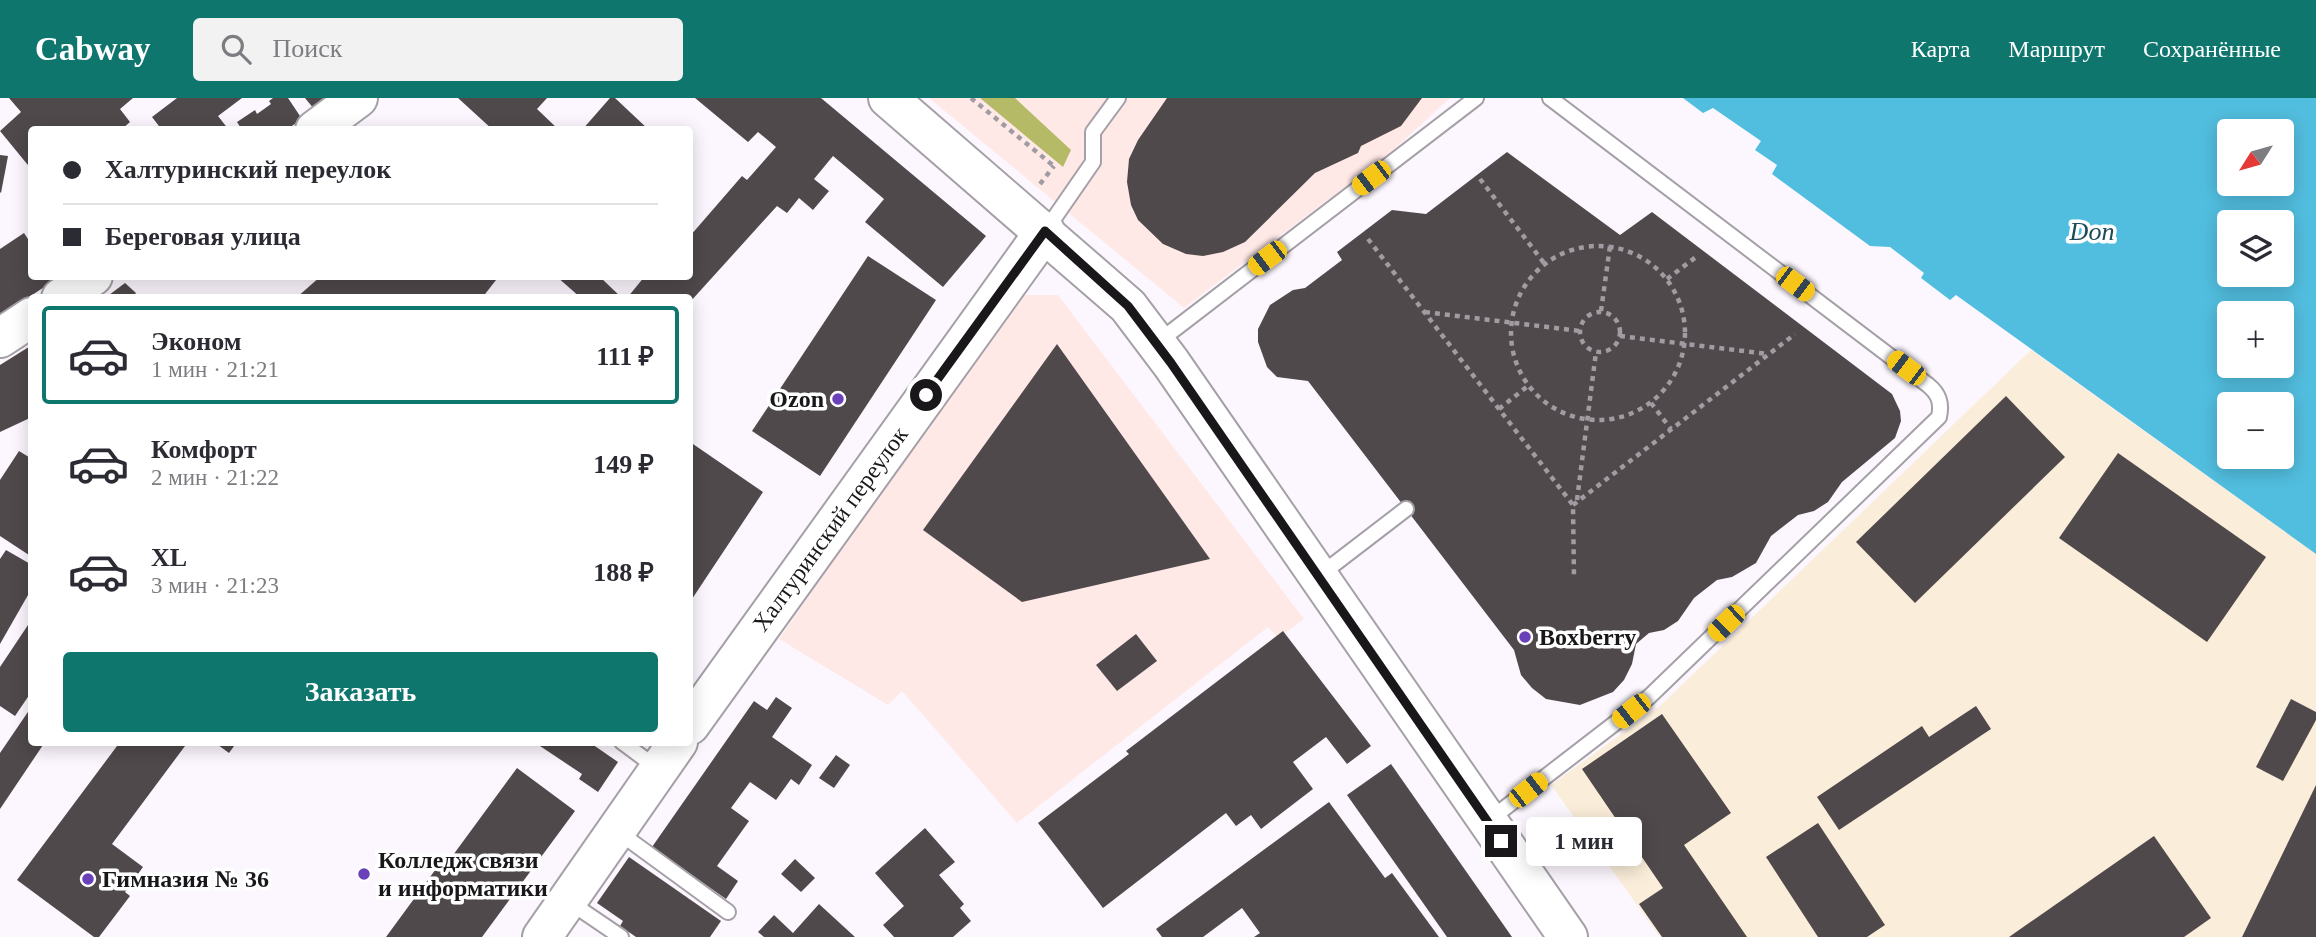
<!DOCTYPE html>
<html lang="ru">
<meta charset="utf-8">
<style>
:root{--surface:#fff;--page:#f2f2f3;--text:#2b2b33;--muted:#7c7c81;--line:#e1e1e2;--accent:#0f766e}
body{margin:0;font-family:"Times New Roman",serif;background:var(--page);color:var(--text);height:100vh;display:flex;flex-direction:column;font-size:26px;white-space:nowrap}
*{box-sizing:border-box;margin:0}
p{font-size:23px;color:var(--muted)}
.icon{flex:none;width:38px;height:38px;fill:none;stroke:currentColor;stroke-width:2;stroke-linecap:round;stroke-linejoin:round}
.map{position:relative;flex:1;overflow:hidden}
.details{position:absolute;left:28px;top:196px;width:665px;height:452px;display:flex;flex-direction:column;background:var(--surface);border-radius:7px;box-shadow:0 4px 18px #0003}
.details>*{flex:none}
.top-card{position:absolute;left:28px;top:28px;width:665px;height:154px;border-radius:7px;box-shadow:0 4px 18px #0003;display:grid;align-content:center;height:154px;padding:0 35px;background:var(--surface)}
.needle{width:46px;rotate:233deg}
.buttons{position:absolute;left:2217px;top:21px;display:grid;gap:14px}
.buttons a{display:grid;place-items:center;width:77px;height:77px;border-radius:7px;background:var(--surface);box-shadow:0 4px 18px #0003;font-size:35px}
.end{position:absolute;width:32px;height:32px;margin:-16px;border:9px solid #19171a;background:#fff;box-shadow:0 0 0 4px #fff}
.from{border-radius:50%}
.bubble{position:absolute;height:49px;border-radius:7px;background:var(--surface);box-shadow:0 4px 18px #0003;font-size:23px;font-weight:700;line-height:49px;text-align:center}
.car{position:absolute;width:21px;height:42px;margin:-21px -10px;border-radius:9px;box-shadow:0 0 5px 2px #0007;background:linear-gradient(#f5c518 24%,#345 0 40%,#f5c518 0 76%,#345 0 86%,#f5c518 0)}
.top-card b{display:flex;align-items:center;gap:24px;height:66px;font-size:26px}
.top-card b+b{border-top:2px solid var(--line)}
.top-card i{width:18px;height:18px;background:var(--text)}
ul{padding:12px 0 0;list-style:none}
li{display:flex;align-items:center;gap:21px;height:98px;margin:0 14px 10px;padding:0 21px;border:4px solid transparent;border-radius:7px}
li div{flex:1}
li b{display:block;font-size:26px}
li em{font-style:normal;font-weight:700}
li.on{border-color:var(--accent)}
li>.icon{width:63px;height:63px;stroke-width:1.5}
.action{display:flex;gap:14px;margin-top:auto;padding:14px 35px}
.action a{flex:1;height:80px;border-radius:7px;background:var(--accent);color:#fff;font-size:28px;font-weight:700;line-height:80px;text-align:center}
header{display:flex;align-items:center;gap:42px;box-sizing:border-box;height:98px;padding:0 35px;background:var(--accent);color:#fff}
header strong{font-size:33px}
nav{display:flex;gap:38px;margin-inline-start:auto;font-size:24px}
.search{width:490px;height:63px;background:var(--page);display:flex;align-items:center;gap:18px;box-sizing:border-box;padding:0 24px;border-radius:7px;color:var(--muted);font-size:26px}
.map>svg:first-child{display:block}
.commercial{fill:#ffe9e7}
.industrial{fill:#faedd9}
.forest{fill:#b5ba66}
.water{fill:#52bedf;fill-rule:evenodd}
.building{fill:#50494c}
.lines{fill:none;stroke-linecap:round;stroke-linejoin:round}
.lane-casing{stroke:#a5a0a7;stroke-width:18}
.secondary-casing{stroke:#a5a0a7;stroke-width:42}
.path{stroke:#a09ca2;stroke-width:4.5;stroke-dasharray:5 5;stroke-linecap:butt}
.lane{stroke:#fff;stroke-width:14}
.secondary{stroke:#fff;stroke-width:38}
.route{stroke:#19171a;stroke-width:9}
.poi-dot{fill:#6a41b9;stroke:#fff;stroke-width:2.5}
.labels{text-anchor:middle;stroke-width:7;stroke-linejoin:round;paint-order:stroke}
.poi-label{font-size:24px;font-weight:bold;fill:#19171a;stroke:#fff;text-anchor:start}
.street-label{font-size:24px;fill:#19171a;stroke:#fff}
.water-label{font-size:26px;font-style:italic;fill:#1d4b5a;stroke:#fff}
</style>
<header>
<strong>Cabway</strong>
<div class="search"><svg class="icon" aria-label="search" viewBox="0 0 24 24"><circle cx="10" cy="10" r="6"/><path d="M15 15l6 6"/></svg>Поиск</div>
<nav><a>Карта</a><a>Маршрут</a><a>Сохранённые</a></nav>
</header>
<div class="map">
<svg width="2316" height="839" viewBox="0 0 2316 839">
<rect width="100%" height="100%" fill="#fcf7fe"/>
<!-- commercial -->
<g class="commercial">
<path d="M929 0H1450L1389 56 1184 210Z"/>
<path d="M1017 197H1058L1304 521 1278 540 1268 529 1017 725 902 593 888 607 779 541Z"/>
</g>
<!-- industrial -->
<path class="industrial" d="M2031 252 2316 456V839H1660L1551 687 1661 607Z"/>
<!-- forest -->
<path class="forest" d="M980 0H1015L1071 52 1063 69Z"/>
<!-- water -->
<path class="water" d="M1683 0H2316V456L1956 197 1950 202 1921 180 1924 175 1890 149 1870 148 1772 76 1777 67 1755 52 1761 43 1713 10 1703 15ZM2230 33H2282V86H2230ZM2230 124H2282V177H2230ZM2230 215H2282V268H2230ZM2230 306H2282V359H2230Z"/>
<!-- building -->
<g class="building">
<path d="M9 0H133L120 11 130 24 121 32H32V72L0 33 21 14Z"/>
<path d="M177 0H242L218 18 229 32H162L152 19Z"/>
<path d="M273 0H288L302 21 286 32H242L237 24 255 12 257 16 271 6 269 3Z"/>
<path d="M305 0H327L314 11Z"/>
<path d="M458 0H547L537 11 559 32H493Z"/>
<path d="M610 0H615L649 32H582Z"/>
<path d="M695 0H821L986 138 943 189 865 124 884 101 833 58 814 81 829 93 813 112 799 100 787 115 777 108 690 204V200H627L645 178H690V138L742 78 747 82 776 49 758 34 748 44Z"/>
<path d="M1167 0H1422L1401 28 1361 48 1358 55 1315 75 1245 144 1223 154 1203 158 1186 156 1163 146 1138 122 1131 107 1127 84 1129 61 1138 42Z"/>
<path d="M1507 54 1620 137 1652 114 1892 296 1900 313 1901 323 1895 340 1842 384 1828 404 1814 413 1798 417 1771 438 1756 465 1732 479 1717 482 1694 500 1678 523 1664 532 1649 535 1636 546 1632 566 1624 582 1613 594 1580 607 1546 601 1532 590 1521 577 1514 552 1308 283 1277 279 1267 269 1258 244V231L1270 207 1293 192 1305 190 1342 162 1337 154 1392 112 1426 116Z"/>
<path d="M0 57 8 58 1 95 0 94Z"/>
<path d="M24 135 32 147V178H53L55 182 0 218V151Z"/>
<path d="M868 158 936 202 820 378 752 333Z"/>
<path d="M321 178H496V182L482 200H296Z"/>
<path d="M556 178H599L622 200H581Z"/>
<path d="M125 185 136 195 132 200H105Z"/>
<path d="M1057 246 1210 461 1022 504 923 432Z"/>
<path d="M32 247V319L0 334V267Z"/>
<path d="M2006 298 2065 359 1915 505 1856 444Z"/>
<path d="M690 344 763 394 690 504Z"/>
<path d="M19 353 32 361V459L0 438V382Z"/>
<path d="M2118 355 2266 459 2207 544 2059 440Z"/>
<path d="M6 452 32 467V490L0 546V461Z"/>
<path d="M32 521V593L15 618 0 608V569Z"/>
<path d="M1283 533 1371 648 1347 666 1326 639 1293 664 1313 691 1261 731 1251 717 1236 728 1226 715 1103 810 1038 725 1129 656 1126 653Z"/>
<path d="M1136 536 1157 563 1117 593 1096 567Z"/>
<path d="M776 599 792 610 772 639 812 667 799 687 791 681 776 702 750 684 731 710 749 723 717 768 738 783 726 801 652 749 754 603 767 612Z"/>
<path d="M2291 601 2316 614V622L2283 683 2256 669Z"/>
<path d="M32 608V644H45L0 711V655Z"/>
<path d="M1976 608 1991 631 1839 732 1817 699 1922 628 1929 639Z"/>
<path d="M1662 616 1731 715 1684 747 1747 839H1662L1639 806 1663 790 1582 671Z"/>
<path d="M120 644H188L112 746 143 769 125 794 130 798 99 839H94L17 782Z"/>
<path d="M214 644H237L229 655Z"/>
<path d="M534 644H589L618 664 598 694 579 681 582 676Z"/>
<path d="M836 657 850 667 834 690 819 680Z"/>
<path d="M1391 666 1512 839H1447L1347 697Z"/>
<path d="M517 670 575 713 482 839H386L441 764 445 768Z"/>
<path d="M2316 687V839H2242Z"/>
<path d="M1329 704 1385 780 1392 775 1439 839H1254L1260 835 1242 810 1203 839H1162L1156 831Z"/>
<path d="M1818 725 1885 827 1867 839H1818L1766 759Z"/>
<path d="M925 730 955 764 939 777 964 806 960 810 971 823 953 839H894L883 827 904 808 875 775Z"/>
<path d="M2154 738 2211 820 2184 839H2009Z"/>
<path d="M629 759 721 823 710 839H636L620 828 623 823 597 805Z"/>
<path d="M795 761 815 780 801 794 781 776Z"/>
<path d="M819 806 855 839H764L758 834 774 817 793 835Z"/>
</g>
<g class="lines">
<defs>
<g id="lane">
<path d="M1046 132 1093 64V34L1118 0"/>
<path d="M1158 244 1476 0"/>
<path d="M1320 477 1406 411"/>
<path d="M622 644 657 670"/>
<path d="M1488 723 1649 599 1939 319C1942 305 1939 296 1928 287L1550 0"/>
<path d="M617 733 728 814"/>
<path d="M568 803 621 839"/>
</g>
<g id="secondary">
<path d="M888 0 1128 208 1171 265 1568 839"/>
<path d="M315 32 358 0"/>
<path d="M61 200 93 178"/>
<path d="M0 240 32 219"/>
<path d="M690 627 1045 133"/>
<path d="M542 839 678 644"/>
</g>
</defs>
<!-- lane casing -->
<use href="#lane" class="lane-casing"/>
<!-- secondary casing -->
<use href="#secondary" class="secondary-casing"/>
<!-- path -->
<g class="path">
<path d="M971 0 1055 69"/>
<path d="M1480 81 1544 165"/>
<path d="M1040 86 1054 68"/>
<path d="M1368 141 1573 407 1574 480"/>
<circle cx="1598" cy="235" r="87"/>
<path d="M1667 181 1696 159"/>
<path d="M1601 213 1610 148"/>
<circle cx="1600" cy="234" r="20"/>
<path d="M1425 214 1580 233"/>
<path d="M1620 238 1768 256"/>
<path d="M1651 305 1671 331"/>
<path d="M1499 311 1529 287"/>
<path d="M1577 402 1596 254"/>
<path d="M1573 407 1795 236"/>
</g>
<!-- lane -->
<use href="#lane" class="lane"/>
<!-- secondary -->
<use href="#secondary" class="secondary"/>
</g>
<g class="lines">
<!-- route -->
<path class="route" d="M926 297 1045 133 1128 208 1171 265 1501 743"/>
</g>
<!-- markers -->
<g class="poi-dot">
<circle cx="838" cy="301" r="7"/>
<circle cx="1525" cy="539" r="7"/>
<circle cx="364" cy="776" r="7"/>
<circle cx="88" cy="781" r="7"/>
</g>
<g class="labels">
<!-- poi labels -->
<g class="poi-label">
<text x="824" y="309" text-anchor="end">Ozon</text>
<text x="1539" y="547">Boxberry</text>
<text x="378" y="770">Колледж связи<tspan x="378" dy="28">и информатики</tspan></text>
<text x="102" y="789">Гимназия № 36</text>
</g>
<!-- street labels -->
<g class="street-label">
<text transform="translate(830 431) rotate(-54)" y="8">Халтуринский переулок</text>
</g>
<!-- water labels -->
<g class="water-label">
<text x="2092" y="142">Don</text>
</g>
</g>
</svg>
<div class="buttons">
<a><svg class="needle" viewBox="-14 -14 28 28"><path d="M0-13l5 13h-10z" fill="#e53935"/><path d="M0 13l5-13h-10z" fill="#7c7c81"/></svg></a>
<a><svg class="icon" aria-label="layers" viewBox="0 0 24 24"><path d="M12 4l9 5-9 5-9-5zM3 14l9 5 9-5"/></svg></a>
<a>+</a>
<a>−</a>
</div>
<i class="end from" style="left:926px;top:297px"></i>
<i class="end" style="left:1501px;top:743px"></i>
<div class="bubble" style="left:1526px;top:719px;width:116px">1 мин</div>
<i class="car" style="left:1371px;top:80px;rotate:233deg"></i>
<i class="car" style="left:1267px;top:160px;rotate:233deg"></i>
<i class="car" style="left:1795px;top:186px;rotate:127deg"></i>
<i class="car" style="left:1906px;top:270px;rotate:307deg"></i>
<i class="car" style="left:1726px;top:525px;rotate:226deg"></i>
<i class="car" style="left:1631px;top:613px;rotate:232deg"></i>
<i class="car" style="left:1528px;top:692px;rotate:52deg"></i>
<div class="top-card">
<b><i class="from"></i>Халтуринский переулок</b>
<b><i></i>Береговая улица</b>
</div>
<section class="details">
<ul>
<li class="on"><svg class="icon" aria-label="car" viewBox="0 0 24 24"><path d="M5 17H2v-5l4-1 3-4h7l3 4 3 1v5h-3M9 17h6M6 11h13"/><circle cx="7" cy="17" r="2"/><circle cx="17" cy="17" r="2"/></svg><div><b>Эконом</b><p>1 мин · 21:21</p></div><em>111 ₽</em></li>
<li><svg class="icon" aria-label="car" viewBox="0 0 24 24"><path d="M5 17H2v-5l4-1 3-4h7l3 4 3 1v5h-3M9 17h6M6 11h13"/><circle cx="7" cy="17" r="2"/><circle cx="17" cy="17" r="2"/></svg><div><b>Комфорт</b><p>2 мин · 21:22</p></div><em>149 ₽</em></li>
<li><svg class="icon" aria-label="car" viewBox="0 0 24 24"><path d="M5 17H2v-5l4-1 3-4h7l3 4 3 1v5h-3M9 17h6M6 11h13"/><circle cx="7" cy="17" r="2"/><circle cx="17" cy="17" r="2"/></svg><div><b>XL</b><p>3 мин · 21:23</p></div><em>188 ₽</em></li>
</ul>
<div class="action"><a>Заказать</a></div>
</section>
</div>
